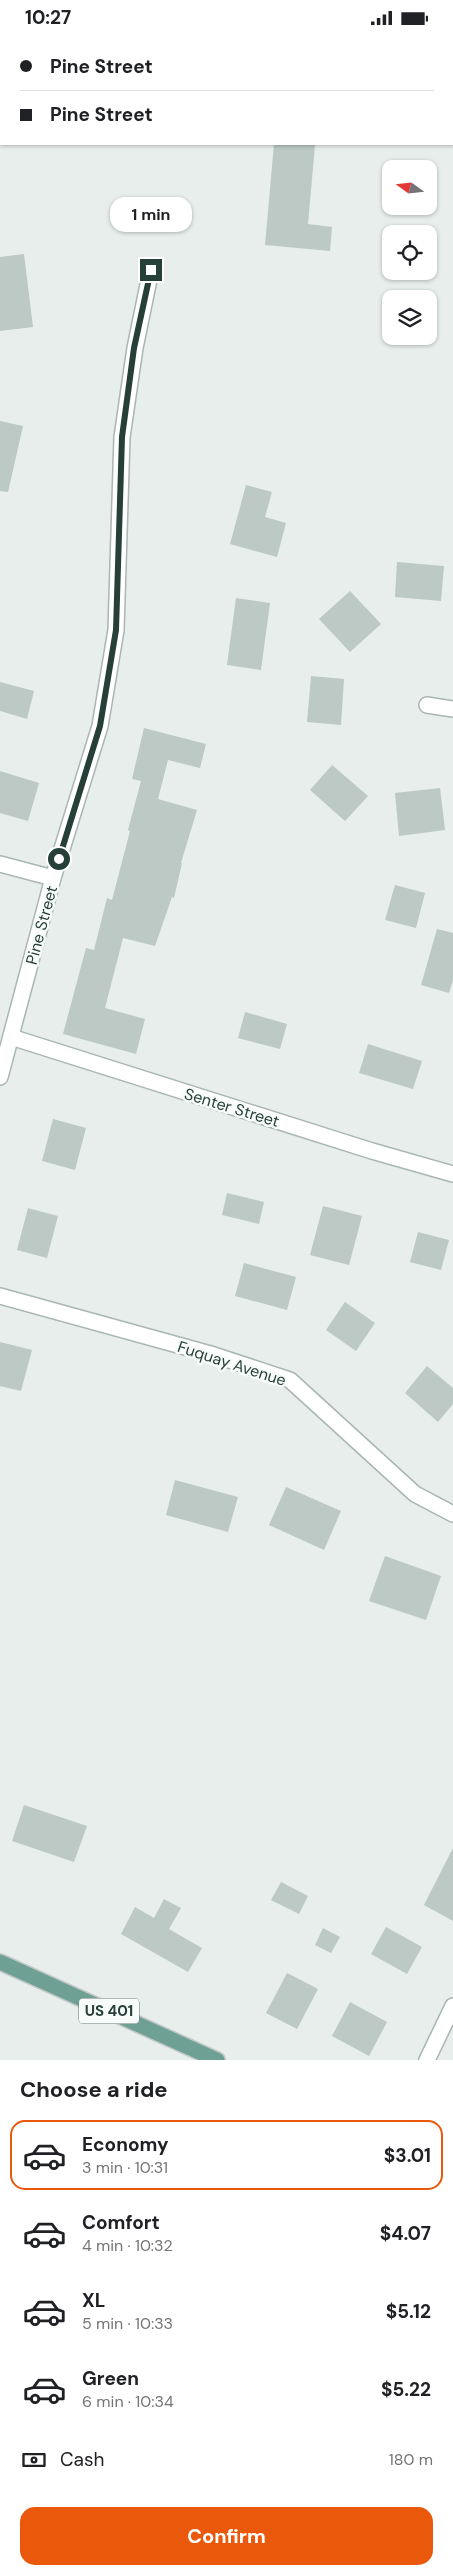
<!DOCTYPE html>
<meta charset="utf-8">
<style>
:root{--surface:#fff;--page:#f2f2f2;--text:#202124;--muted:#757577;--line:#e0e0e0;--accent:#ea580c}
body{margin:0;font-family:"DM Sans",sans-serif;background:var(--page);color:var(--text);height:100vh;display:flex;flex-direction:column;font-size:19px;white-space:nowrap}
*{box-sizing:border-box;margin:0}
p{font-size:16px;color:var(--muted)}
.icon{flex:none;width:28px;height:28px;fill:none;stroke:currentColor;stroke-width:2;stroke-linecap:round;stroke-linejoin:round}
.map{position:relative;height:2025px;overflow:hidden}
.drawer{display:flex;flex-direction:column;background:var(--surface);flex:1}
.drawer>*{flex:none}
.banner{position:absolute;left:0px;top:0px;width:454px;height:110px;box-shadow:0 1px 4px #0004;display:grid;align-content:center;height:110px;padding:0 20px;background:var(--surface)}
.needle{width:32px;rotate:285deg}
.tools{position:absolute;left:382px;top:125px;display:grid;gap:10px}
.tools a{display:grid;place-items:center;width:55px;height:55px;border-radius:10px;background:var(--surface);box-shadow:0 1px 4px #0004;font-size:25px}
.end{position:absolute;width:22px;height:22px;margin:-11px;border:6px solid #263f39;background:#fff;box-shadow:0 0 0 2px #fff}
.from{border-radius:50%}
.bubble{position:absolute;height:35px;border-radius:15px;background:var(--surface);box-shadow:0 1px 4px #0004;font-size:16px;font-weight:700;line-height:35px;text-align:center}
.banner b{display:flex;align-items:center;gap:18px;height:48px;font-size:19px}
.banner b+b{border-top:1px solid var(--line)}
.banner i{width:12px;height:12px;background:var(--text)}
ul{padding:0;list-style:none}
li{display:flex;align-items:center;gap:15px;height:70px;margin:0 10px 8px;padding:0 10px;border:2px solid transparent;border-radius:15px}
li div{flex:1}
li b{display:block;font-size:19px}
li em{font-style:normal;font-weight:700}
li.current{border-color:var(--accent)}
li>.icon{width:45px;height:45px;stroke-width:1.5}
h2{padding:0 20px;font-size:22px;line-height:60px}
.pay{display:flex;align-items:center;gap:12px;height:55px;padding:0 20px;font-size:19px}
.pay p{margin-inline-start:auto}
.cta{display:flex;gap:10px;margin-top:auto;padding:10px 20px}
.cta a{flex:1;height:58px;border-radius:15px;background:var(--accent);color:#fff;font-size:20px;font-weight:700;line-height:58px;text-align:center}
.status{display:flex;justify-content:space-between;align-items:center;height:35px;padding:0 25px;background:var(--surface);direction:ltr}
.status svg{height:14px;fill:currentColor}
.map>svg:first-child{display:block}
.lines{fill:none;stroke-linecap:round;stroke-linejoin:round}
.stream{stroke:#94c5ce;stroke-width:7}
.building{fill:#bcc9c4}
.minor-casing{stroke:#a9b6b2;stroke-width:18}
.primary-casing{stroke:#c2c9c8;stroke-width:18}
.minor{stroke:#fff;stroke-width:15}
.primary{stroke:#6fa094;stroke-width:15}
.route{stroke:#263f39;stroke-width:6}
.labels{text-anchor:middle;stroke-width:5;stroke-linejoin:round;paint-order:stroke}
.shield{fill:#f7fbf9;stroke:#657773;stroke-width:1}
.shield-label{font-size:15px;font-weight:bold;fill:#263f39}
.street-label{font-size:16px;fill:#263f39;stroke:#f7fbf9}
</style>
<div class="status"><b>10:27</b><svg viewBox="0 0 49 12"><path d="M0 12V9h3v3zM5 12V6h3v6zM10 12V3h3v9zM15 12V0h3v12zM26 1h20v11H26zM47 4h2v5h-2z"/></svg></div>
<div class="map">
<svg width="453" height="2025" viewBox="0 0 453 2025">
<rect width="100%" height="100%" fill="#e7eeeb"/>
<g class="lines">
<!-- stream -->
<g class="stream">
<path d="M55 1V0"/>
<path d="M0 106 1 105"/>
</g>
</g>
<!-- building -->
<g class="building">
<path d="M274 109 315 110 308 189 332 192 330 216 265 210Z"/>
<path d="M24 219 33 292 0 296V222Z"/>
<path d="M0 386 23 391 8 457 0 456Z"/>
<path d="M246 450 272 457 265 482 286 488 277 522 230 509Z"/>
<path d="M397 527 444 531 441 566 395 562Z"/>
<path d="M350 556 381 589 350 617 319 584Z"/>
<path d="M236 563 270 568 261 635 227 630Z"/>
<path d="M311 641 344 644 341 690 307 687Z"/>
<path d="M0 647 34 656 27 684 0 676Z"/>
<path d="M144 693 206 709 200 733 168 725 158 764 197 775 181 828H182L174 863 172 862 155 911 123 903 105 973 145 984 136 1019 63 999 86 913 94 915 107 863 112 865 130 796 128 795 141 746 132 744Z"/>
<path d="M332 730 368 761 345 786 310 755Z"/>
<path d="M0 736 39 748 28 786 0 778Z"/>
<path d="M440 753 445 795 399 801 395 758Z"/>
<path d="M395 850 425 858 416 893 385 885Z"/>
<path d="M437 894 453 898V945L449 958 421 950Z"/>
<path d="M245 977 287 989 280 1014 238 1003Z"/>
<path d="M368 1009 422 1026 413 1054 359 1038Z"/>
<path d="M53 1084 86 1093 75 1135 42 1126Z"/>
<path d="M227 1158 264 1167 259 1189 222 1180Z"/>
<path d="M323 1171 362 1181 349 1230 310 1220Z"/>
<path d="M28 1173 58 1181 47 1223 17 1215Z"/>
<path d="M418 1197 449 1205 441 1235 410 1227Z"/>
<path d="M244 1228 296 1242 287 1275 235 1261Z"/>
<path d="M345 1267 375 1288 356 1316 326 1295Z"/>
<path d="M0 1307 32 1315 21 1356 0 1351Z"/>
<path d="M427 1331 453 1353V1369L438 1387 405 1358Z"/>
<path d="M175 1445 238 1462 228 1497 166 1480Z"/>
<path d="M286 1452 341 1476 324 1515 269 1490Z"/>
<path d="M385 1521 441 1541 426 1585 369 1566Z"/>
<path d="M24 1770 87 1791 74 1827 12 1806Z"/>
<path d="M453 1813V1886L424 1870Z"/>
<path d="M281 1847 308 1861 299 1879 271 1865Z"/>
<path d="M164 1864 181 1873 169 1894 202 1913 188 1937 121 1899 135 1872 154 1883Z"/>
<path d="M386 1892 422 1912 407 1939 371 1919Z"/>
<path d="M323 1893 340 1902 331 1918 315 1910Z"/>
<path d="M287 1938 318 1954 297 1994 266 1978Z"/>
<path d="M350 1967 387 1987 369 2021 332 2001Z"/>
</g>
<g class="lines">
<defs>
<g id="minor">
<path d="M427 670 453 674"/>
<path d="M0 829 53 843"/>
<path d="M11 1002 372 1116 453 1139"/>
<path d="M0 1042 53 843 100 691 116 595 122 402 135 313 151 235"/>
<path d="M0 1261 214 1320 290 1345 415 1459 453 1479"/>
<path d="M427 2025 453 1971"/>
</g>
<path id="primary" d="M0 1927 217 2025"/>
</defs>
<!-- minor casing -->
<use href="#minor" class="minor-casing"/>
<!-- primary casing -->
<use href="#primary" class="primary-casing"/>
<!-- minor -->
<use href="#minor" class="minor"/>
<!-- primary -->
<use href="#primary" class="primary"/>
</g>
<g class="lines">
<!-- route -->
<path class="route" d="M59 824 100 691 116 595 122 402 134 313 151 235"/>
</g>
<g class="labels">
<!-- shield labels -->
<rect class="shield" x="79" y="1963.5" width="60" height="25" rx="4"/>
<g class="shield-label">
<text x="109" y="1981">US 401</text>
</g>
<!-- street labels -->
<g class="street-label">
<text transform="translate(41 890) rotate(-75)" y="6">Pine Street</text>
<text transform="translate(232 1072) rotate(17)" y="6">Senter Street</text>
<text transform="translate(232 1328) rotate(18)" y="6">Fuquay Avenue</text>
</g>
</g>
</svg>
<div class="tools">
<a><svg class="needle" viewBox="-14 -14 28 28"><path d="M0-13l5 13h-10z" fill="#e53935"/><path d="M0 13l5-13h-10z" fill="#757577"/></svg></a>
<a><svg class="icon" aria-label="locate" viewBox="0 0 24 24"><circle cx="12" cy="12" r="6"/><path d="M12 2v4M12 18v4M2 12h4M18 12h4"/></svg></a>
<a><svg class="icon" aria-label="layers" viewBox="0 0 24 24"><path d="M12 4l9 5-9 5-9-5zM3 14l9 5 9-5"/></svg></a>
</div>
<i class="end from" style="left:59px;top:824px"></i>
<i class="end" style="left:151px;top:235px"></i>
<div class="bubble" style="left:110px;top:162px;width:82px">1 min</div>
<div class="banner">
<b><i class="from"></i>Pine Street</b>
<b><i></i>Pine Street</b>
</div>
</div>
<section class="drawer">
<h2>Choose a ride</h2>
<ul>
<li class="current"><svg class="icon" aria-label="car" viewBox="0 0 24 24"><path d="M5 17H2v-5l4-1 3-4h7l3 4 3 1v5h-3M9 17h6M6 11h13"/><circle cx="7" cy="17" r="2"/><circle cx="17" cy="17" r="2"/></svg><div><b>Economy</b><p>3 min · 10:31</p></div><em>$3.01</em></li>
<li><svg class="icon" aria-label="car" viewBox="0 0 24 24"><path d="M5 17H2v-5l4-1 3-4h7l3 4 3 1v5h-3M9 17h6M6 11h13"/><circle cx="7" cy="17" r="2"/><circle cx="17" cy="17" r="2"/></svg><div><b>Comfort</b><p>4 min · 10:32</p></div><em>$4.07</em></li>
<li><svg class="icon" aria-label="car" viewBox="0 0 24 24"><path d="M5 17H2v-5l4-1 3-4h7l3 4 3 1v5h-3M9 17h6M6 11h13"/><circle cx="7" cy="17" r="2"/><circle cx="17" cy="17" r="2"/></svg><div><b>XL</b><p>5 min · 10:33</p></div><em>$5.12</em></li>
<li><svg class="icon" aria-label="car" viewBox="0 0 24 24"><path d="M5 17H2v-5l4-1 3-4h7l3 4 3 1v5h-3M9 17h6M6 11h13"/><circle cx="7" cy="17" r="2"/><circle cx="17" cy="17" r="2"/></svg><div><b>Green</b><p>6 min · 10:34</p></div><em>$5.22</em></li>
</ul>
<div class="pay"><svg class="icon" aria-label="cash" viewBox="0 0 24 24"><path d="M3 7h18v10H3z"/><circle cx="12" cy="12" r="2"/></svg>Cash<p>180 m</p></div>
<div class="cta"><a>Confirm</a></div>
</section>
